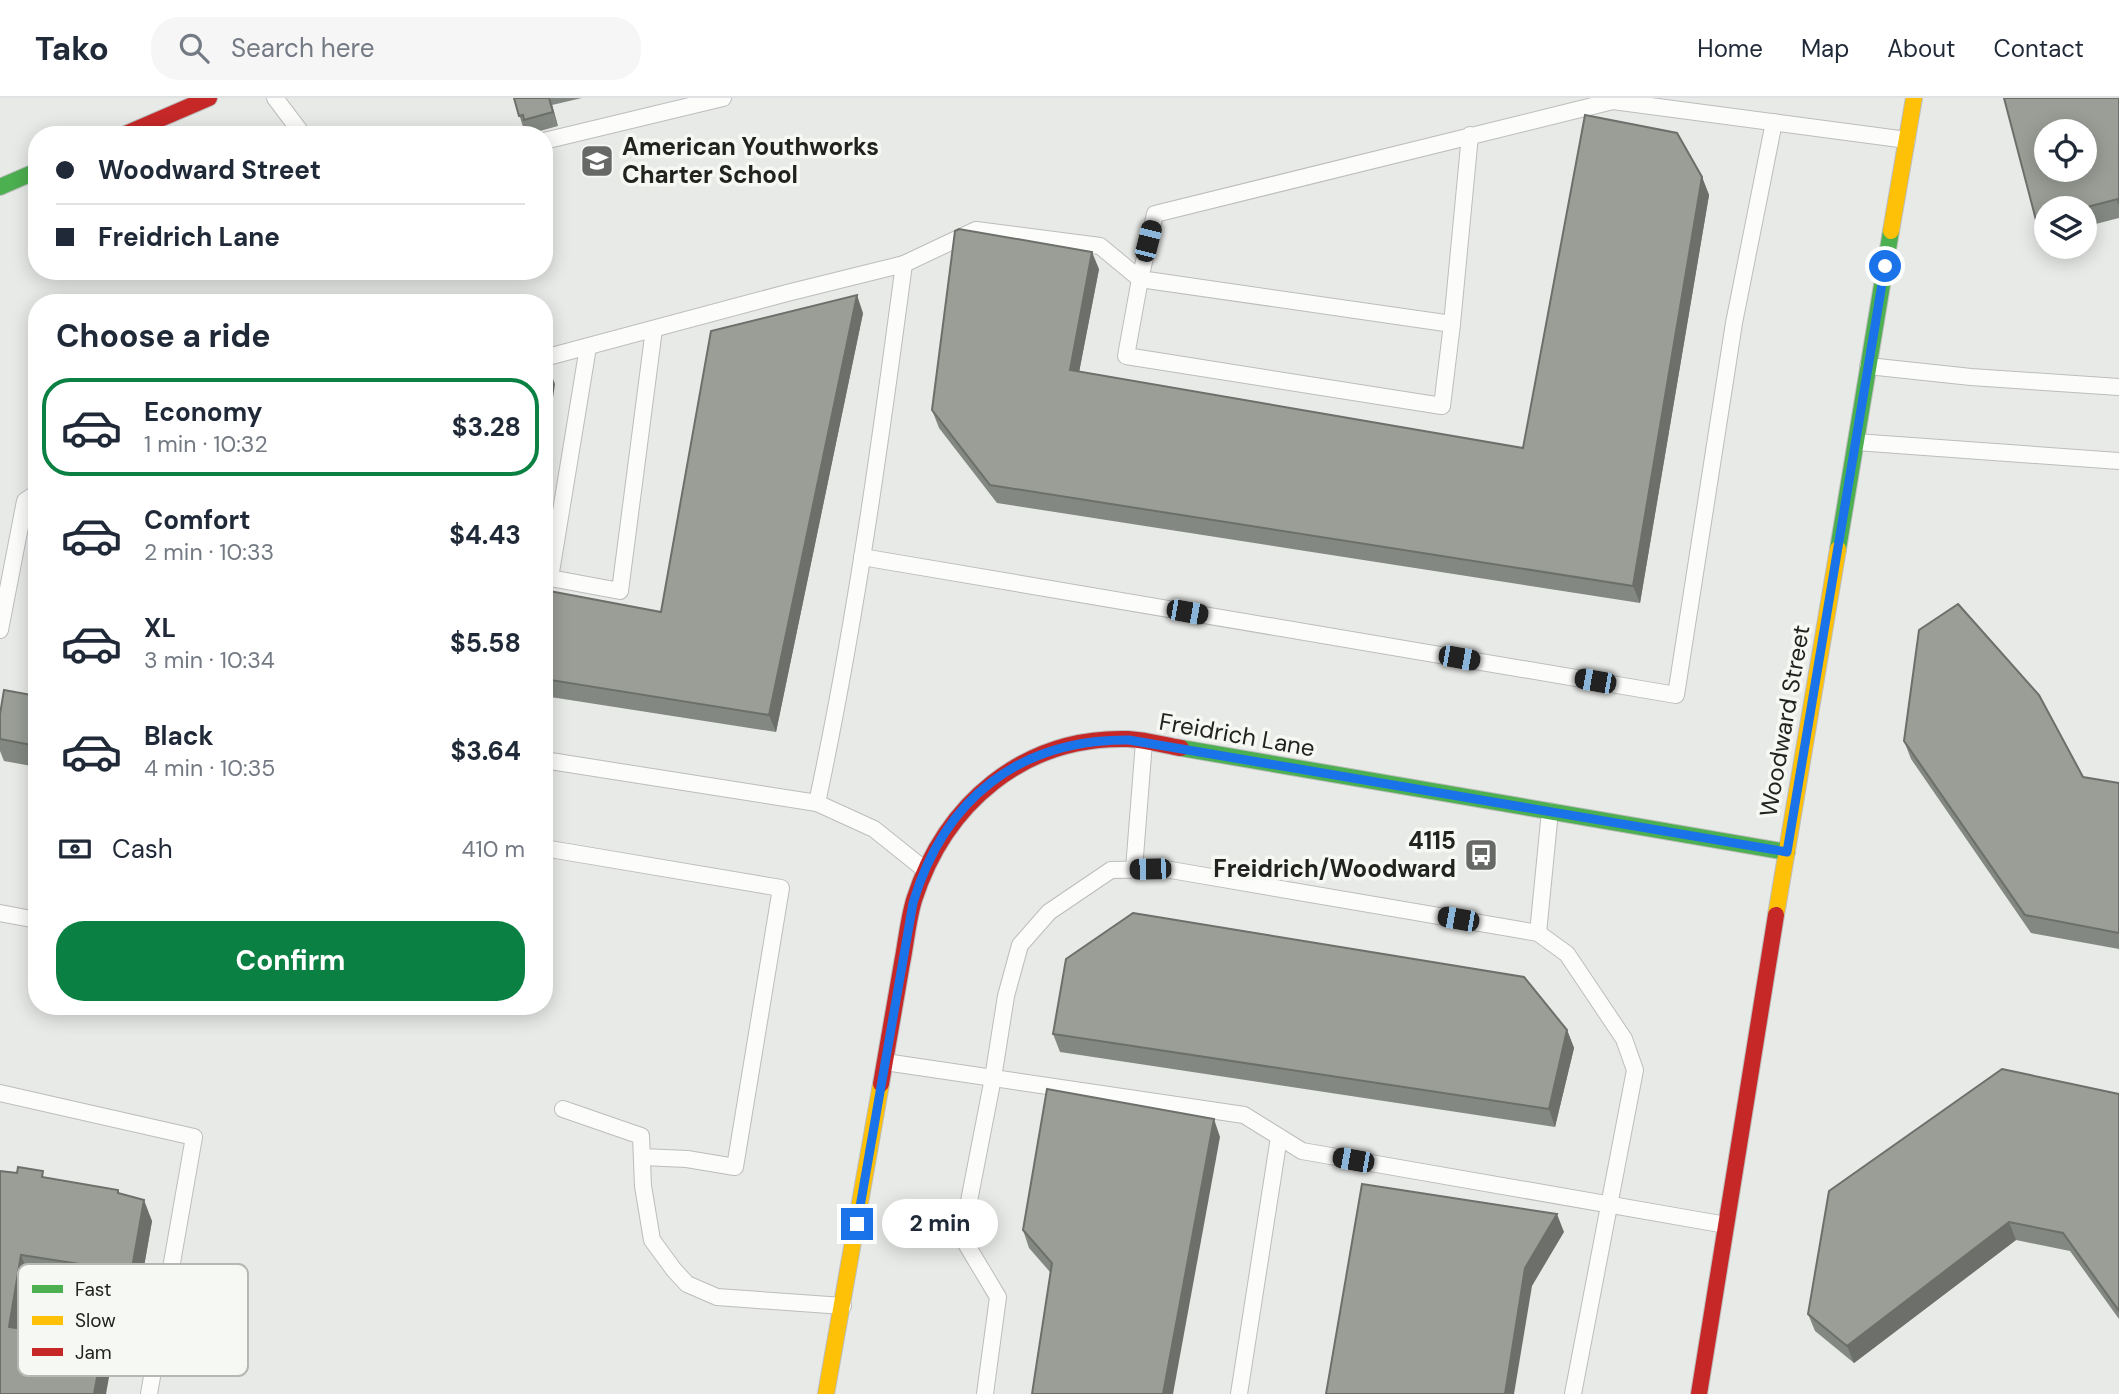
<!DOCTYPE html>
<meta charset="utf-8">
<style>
:root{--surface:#fff;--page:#f6f6f7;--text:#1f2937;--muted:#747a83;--line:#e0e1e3;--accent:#0b8043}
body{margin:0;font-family:"DM Sans",sans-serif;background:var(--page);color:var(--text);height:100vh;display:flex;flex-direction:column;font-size:26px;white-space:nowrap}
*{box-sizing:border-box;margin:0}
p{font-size:23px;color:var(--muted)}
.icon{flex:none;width:38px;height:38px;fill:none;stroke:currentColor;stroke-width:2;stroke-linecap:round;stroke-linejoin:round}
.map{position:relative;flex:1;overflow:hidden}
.side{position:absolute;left:28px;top:196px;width:525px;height:721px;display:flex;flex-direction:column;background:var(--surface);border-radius:28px;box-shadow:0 4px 18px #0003}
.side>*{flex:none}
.top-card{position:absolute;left:28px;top:28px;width:525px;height:154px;border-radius:28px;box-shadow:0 4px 18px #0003;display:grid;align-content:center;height:154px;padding:0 28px;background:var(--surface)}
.fabs{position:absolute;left:2034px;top:21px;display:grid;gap:14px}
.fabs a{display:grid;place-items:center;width:63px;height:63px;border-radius:50%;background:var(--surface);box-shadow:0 4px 18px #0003;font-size:35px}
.end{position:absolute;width:32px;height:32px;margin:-16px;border:9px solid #1a73e8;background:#fff;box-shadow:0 0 0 4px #fff}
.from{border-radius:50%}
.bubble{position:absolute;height:49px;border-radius:24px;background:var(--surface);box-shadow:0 4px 18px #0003;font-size:23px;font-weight:700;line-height:49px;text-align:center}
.car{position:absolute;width:21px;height:42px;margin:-21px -10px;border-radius:9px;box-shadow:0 0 5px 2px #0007;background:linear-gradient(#222 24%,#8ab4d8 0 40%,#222 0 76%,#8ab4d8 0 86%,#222 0)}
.top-card b{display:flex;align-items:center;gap:24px;height:66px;font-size:26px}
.top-card b+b{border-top:2px solid var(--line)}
.top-card i{width:18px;height:18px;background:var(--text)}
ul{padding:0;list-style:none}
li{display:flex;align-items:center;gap:21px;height:98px;margin:0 14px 10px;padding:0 14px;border:4px solid transparent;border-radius:28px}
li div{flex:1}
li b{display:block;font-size:26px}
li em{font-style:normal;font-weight:700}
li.selected{border-color:var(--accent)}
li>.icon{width:63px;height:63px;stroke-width:1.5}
h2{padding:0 28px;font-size:32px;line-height:84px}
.pay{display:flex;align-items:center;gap:18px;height:77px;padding:0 28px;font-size:26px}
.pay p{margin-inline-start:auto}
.action{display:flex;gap:14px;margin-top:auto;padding:14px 28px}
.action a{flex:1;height:80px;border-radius:28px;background:var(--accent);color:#fff;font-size:28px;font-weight:700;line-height:80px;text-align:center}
header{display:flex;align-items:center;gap:42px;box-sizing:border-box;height:98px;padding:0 35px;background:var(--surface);border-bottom:2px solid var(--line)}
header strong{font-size:33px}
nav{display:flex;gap:38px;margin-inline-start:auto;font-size:24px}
.search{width:490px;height:63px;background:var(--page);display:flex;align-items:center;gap:18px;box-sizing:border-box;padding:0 24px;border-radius:28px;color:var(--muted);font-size:26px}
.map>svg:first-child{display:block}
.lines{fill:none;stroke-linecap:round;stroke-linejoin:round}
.lane-casing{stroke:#bcbdbc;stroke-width:18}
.fast-casing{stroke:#bcbdbc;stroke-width:18}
.slow-casing{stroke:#bcbdbc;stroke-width:18}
.jam-casing{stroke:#bcbdbc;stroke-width:18}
.lane{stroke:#fcfcfb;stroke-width:16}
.fast{stroke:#4caf50;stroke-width:16}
.slow{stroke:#ffc107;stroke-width:16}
.jam{stroke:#c62828;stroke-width:16}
.wall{fill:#848882}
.shaded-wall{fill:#6c6f6a}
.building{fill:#9a9e97;stroke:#6c6f6a;stroke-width:2;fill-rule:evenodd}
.route{stroke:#1a73e8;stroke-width:9}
.labels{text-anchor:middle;stroke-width:7;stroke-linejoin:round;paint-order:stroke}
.poi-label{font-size:24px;font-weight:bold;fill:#222321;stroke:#f5f8f3;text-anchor:start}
.street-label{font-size:24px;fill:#222321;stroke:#f5f8f3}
.key{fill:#f5f8f3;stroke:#b6b8b4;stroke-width:2}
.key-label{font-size:19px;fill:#222321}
</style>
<header>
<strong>Tako</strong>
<div class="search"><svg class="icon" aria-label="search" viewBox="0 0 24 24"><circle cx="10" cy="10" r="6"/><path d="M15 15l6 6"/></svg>Search here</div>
<nav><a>Home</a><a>Map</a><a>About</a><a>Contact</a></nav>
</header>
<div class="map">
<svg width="2119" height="1296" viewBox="0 0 2119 1296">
<rect width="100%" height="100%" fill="#e8eae7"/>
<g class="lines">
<defs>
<g id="lane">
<path d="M275 0 303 37"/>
<path d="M1470 37 1452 226 1140 181 1155 116 1613 3 1907 42"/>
<path d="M544 43 723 0"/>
<path d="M904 166 976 132 1100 148 1140 181 1126 258 1442 308 1452 226"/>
<path d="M588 249 550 480 620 493 654 231"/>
<path d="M544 260 787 195 904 166C880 347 855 527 817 705"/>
<path d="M1868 268 1971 279 2119 289"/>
<path d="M1856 344 2119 363"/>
<path d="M862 459 1676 597 1734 225 1774 24"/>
<path d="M0 532 25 403 37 395"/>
<path d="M544 662 817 705 874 731 924 771"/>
<path d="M544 750 781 790 735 1069 687 1061 642 1059"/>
<path d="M1134 771 1144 644"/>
<path d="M0 815 37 822"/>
<path d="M1538 835 1550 713"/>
<path d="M885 964 1244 1017 1302 1053 1726 1127"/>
<path d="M0 995 194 1039 149 1296"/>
<path d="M563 1011 641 1038 643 1088 652 1142 674 1172 687 1186 717 1199 843 1208"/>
<path d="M985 1296 998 1199 962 1139 993 980 1006 898 1020 847 1049 814 1111 772 1165 771 1538 835 1567 856 1624 941 1635 972 1573 1296"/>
<path d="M1239 1296 1279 1039"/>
</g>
<g id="fast">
<path d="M0 89 37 73"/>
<path d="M1838 451 1891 133"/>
<path d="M1181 650 1787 754"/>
</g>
<g id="slow">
<path d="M1891 133 1914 0"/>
<path d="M1776 817 1838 451"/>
<path d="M826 1296 881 986"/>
</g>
<g id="jam">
<path d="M123 37 209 0"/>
<path d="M881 986C888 946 895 906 902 865 906 845 908 822 914 802 945 706 1023 638 1128 641 1146 642 1164 647 1181 650"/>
<path d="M1699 1296 1776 817"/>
</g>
</defs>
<!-- lane casing -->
<use href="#lane" class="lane-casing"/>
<!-- fast casing -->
<use href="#fast" class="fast-casing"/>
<!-- slow casing -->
<use href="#slow" class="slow-casing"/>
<!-- jam casing -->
<use href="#jam" class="jam-casing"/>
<!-- lane -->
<use href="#lane" class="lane"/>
<!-- fast -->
<use href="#fast" class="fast"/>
<!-- slow -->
<use href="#slow" class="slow"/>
<!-- jam -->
<use href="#jam" class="jam"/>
</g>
<!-- wall -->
<g class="wall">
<path d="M514 0H582L552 7 558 28 529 36 528 31 524 32Z"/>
<path d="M2119 0V120L2084 129V110H2046V139L2042 140 2036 122Z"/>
<path d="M1702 79 1709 97 1640 505 997 405 939 330 932 312 1099 171 1079 274 1523 350Z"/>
<path d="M863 215 776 634 544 598V492L661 514Z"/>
<path d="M37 598V669L4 663 0 653V616Z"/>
<path d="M1904 643 2083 679 2119 685V851L2031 835 1911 661Z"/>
<path d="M1567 932 1574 950 1555 1029 1060 954 1053 936Z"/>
<path d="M2119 996V1221L2070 1153 2016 1142 1854 1265 1815 1233 1808 1216Z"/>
<path d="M1220 1039 1050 1174 1029 1150 1023 1132Z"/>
<path d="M17 1075 118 1092 119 1095 152 1123 140 1191 117 1187 113 1188 112 1191 29 1178 20 1230 92 1242 93 1246 103 1247 111 1268 0 1296Z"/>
</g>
<!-- shaded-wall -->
<g class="shaded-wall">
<path d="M549 0 552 7 558 28 553 14Z"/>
<path d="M1702 79 1709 97 1640 505 1633 488Z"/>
<path d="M1092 154 1099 171 1076 290 1070 272Z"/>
<path d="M857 197 863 215 776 634 769 617Z"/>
<path d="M548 269 555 286 544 361V298Z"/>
<path d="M1567 932 1574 950 1555 1029 1549 1011Z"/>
<path d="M1214 1021 1220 1039 1173 1296H1163Z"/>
<path d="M144 1102 152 1123 140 1191 132 1170Z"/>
<path d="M1557 1116 1564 1134 1532 1188 1514 1296H1505L1525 1170Z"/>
<path d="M2009 1124 2016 1142 1854 1265 1847 1248Z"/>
<path d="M21 1157 29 1178 17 1250 9 1229Z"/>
<path d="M105 1167 113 1188 112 1191 105 1170Z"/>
<path d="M103 1247 111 1268 106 1296H94Z"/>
</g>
<!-- building -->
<g class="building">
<path d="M514 0H549L553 14 524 22 523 17 519 18Z"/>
<path d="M2004 0H2119V106L2118 101 2083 110H2046V120L2036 122ZM2046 33H2084V72H2046Z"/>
<path d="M1585 17 1677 35 1702 79 1633 488 990 387 932 312 955 133 959 131 1092 154 1070 272 1523 350Z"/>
<path d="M857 197 769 617 544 581V492L661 514 711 233Z"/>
<path d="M548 269 544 298V270Z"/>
<path d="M1958 506 2039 597 2083 679 2119 685V835L2025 817 1904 643 1919 532Z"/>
<path d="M4 592 37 598V648L0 641V616Z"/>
<path d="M1133 815 1524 879 1567 932 1549 1011 1053 936 1066 861Z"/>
<path d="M2002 971 2119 996V1213L2063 1135 2009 1124 1847 1248 1808 1216 1829 1093Z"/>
<path d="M1047 991 1214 1021 1163 1296H1032L1052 1165 1023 1132Z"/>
<path d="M18 1069 43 1073 42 1079 118 1092V1095L144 1102 132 1170 110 1166 105 1167V1170L21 1157 9 1229 92 1242 91 1245 103 1247 94 1296H0V1073L17 1075Z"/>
<path d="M1362 1086 1557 1116 1525 1170 1505 1296H1326Z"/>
</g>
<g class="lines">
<!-- route -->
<path class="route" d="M857 1126 913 805C944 701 1019 641 1129 642L1787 754 1885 168"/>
</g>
<!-- icons -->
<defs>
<symbol id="school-square" viewBox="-11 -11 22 22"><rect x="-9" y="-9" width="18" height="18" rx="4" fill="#676966" stroke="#f5f8f3"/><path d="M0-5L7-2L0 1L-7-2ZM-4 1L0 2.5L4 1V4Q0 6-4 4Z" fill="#fff"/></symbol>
<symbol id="bus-square" viewBox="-11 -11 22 22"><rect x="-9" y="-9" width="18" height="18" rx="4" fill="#676966" stroke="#f5f8f3"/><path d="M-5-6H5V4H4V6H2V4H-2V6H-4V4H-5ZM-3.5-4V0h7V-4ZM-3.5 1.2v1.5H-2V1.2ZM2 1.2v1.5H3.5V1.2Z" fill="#fff"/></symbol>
</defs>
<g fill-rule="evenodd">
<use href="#school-square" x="578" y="44" width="38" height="38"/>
<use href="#bus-square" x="1462" y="738" width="38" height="38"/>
</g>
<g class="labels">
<!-- poi labels -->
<g class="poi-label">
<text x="622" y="57">American Youthworks<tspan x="622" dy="28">Charter School</tspan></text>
<text x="1456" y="751" text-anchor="end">4115<tspan x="1456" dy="28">Freidrich/Woodward</tspan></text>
</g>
<!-- street labels -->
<g class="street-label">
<text transform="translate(1785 623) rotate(-80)" y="8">Woodward Street</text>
<text transform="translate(1237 637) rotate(10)" y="8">Freidrich Lane</text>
</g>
</g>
<!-- legend -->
<rect x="18" y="1166" width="230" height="112" rx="10" class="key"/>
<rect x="32" y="1187" width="31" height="8" fill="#4caf50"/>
<rect x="32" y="1218" width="31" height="9" fill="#ffc107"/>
<rect x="32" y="1250" width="31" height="8" fill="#c62828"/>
<g class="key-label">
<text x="75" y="1198">Fast</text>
<text x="75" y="1229">Slow</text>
<text x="75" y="1261">Jam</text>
</g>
</svg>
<div class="fabs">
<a><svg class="icon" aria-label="locate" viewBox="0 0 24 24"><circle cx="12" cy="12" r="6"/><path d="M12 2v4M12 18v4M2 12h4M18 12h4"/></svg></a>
<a><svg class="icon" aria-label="layers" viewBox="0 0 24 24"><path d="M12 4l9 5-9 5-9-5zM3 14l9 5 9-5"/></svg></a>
</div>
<i class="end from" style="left:1885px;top:168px"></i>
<i class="end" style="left:857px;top:1126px"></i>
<div class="bubble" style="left:882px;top:1101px;width:116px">2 min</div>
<i class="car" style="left:1148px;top:143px;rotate:14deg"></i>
<i class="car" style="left:1187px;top:514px;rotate:100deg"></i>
<i class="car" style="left:1459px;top:560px;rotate:100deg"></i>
<i class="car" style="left:1595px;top:583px;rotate:280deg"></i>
<i class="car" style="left:1150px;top:771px;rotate:269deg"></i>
<i class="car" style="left:1458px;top:821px;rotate:280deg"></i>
<i class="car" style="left:1353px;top:1062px;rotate:280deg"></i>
<div class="top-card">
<b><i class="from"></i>Woodward Street</b>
<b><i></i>Freidrich Lane</b>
</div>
<section class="side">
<h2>Choose a ride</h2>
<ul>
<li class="selected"><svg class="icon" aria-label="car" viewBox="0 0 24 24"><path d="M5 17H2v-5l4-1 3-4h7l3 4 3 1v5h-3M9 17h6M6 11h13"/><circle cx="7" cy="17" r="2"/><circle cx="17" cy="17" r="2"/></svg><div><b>Economy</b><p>1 min · 10:32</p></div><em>$3.28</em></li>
<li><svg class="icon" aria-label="car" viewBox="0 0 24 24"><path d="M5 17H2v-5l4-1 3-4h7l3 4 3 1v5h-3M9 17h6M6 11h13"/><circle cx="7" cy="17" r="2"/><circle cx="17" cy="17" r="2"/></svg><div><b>Comfort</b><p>2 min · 10:33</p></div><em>$4.43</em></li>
<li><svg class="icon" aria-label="car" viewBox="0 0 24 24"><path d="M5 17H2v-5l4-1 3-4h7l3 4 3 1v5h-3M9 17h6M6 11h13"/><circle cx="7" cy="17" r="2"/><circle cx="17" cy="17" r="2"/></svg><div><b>XL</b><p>3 min · 10:34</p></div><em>$5.58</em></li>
<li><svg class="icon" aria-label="car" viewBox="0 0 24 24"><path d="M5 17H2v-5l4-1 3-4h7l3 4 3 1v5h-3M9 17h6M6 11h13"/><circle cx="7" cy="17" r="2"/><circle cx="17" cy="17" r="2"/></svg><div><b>Black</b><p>4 min · 10:35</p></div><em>$3.64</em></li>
</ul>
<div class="pay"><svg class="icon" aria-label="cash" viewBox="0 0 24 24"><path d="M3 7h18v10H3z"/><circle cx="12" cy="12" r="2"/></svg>Cash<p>410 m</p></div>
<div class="action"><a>Confirm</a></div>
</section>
</div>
